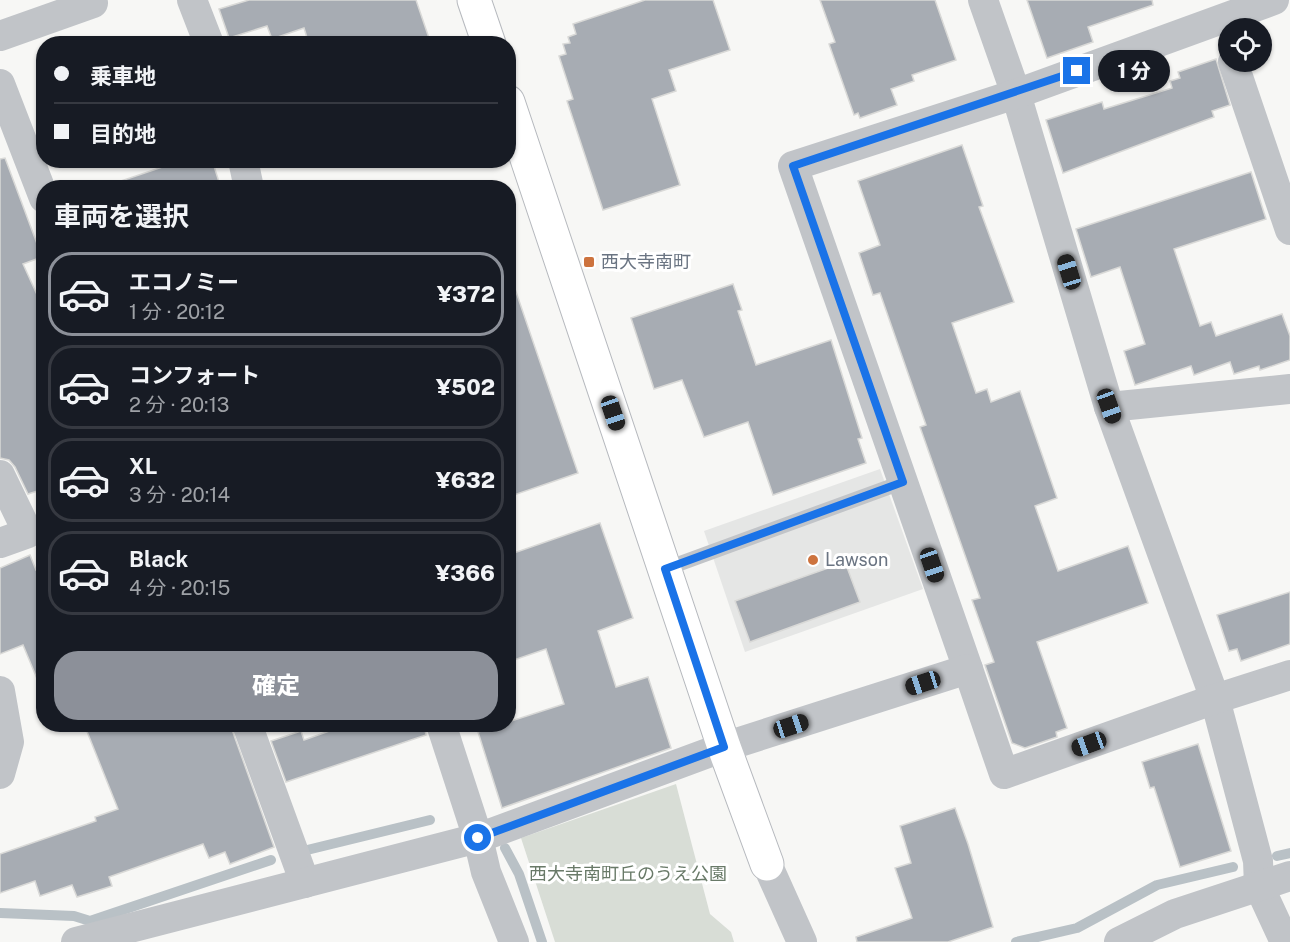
<!DOCTYPE html>
<html lang="ja">
<meta charset="utf-8">
<style>
:root{--surface:#171b24;--page:#242831;--text:#f1f3f6;--muted:#9ea1a6;--line:#363941;--accent:#8c9099}
body{margin:0;font-family:"Public Sans","Noto Sans JP",sans-serif;background:var(--page);color:var(--text);height:100vh;display:flex;flex-direction:column;font-size:22px;white-space:nowrap}
*{box-sizing:border-box;margin:0}
p{font-size:20px;color:var(--muted)}
.icon{flex:none;width:33px;height:33px;fill:none;stroke:currentColor;stroke-width:2;stroke-linecap:round;stroke-linejoin:round}
.map{position:relative;flex:1;overflow:hidden}
.sheet{position:absolute;left:36px;top:180px;width:480px;height:552px;display:flex;flex-direction:column;background:var(--surface);border-radius:24px;box-shadow:0 2px 4px #0004}
.sheet>*{flex:none}
.guide{position:absolute;left:36px;top:36px;width:480px;height:132px;border-radius:24px;box-shadow:0 2px 4px #0004;display:grid;align-content:center;height:132px;padding:0 18px;background:var(--surface)}
.controls{position:absolute;left:1218px;top:18px;display:grid;gap:12px}
.controls a{display:grid;place-items:center;width:54px;height:54px;border-radius:50%;background:var(--surface);box-shadow:0 2px 4px #0004;font-size:30px}
.end{position:absolute;width:27px;height:27px;margin:-14px;border:8px solid #1a73e8;background:#fff;box-shadow:0 0 0 3px #fff}
.from{border-radius:50%}
.bubble{position:absolute;height:42px;border-radius:21px;background:var(--surface);box-shadow:0 2px 4px #0004;font-size:20px;font-weight:800;line-height:42px;text-align:center}
.car{position:absolute;width:18px;height:36px;margin:-18px -9px;border-radius:8px;box-shadow:0 0 4px 2px #0007;background:linear-gradient(#222 24%,#8ab4d8 0 40%,#222 0 76%,#8ab4d8 0 86%,#222 0)}
.guide b{display:flex;align-items:center;gap:21px;height:57px;font-size:22px}
.guide b+b{border-top:2px solid var(--line)}
.guide i{width:15px;height:15px;background:var(--text)}
ul{padding:0;list-style:none}
li{display:flex;align-items:center;gap:18px;height:84px;margin:0 12px 9px;padding:0 6px;border:3px solid var(--line);border-radius:24px}
li div{flex:1}
li b{display:block;font-size:22px}
li em{font-style:normal;font-weight:800}
li.on{border-color:var(--accent)}
li>.icon{width:54px;height:54px;stroke-width:1.5}
h2{padding:0 18px;font-size:27px;line-height:72px}
.primary-button{display:flex;gap:12px;margin-top:auto;padding:12px 18px}
.primary-button a{flex:1;height:69px;border-radius:24px;background:var(--accent);color:#fff;font-size:24px;font-weight:800;line-height:69px;text-align:center}
.map>svg:first-child{display:block}
.built{fill:#e5e6e5}
.green{fill:#d8ddd6}
.lines{fill:none;stroke-linecap:round;stroke-linejoin:round}
.stream{stroke:#b9c1c6;stroke-width:10}
.building{fill:#a7acb3;stroke:#d9d9d7;stroke-width:1.5}
.secondary-casing{stroke:#b6b9be;stroke-width:35}
.lane{stroke:#c1c4c8;stroke-width:15}
.street{stroke:#c1c4c8;stroke-width:30}
.secondary{stroke:#fff;stroke-width:33}
.route{stroke:#1a73e8;stroke-width:8}
.poi-dot{fill:#cd733e;stroke:#fff;stroke-width:2}
.labels{text-anchor:middle;stroke-width:6;stroke-linejoin:round;paint-order:stroke}
.poi-label{font-size:18px;fill:#6a7482;stroke:#fff;text-anchor:start}
.park-label{font-size:18px;fill:#697a68;stroke:#fff}
</style>
<div class="map">
<svg width="1290" height="942" viewBox="0 0 1290 942">
<rect width="100%" height="100%" fill="#f7f7f5"/>
<!-- built -->
<path class="built" d="M880 469 923 589 745 652 704 531Z"/>
<!-- green -->
<path class="green" d="M676 784 710 914 731 932 734 942H555L521 838Z"/>
<g class="lines">
<!-- stream -->
<g class="stream">
<path d="M505 848 519 874 542 942"/>
<path d="M303 851 430 820"/>
<path d="M1277 856 1290 853"/>
<path d="M0 913 74 916 90 921 271 860"/>
<path d="M1016 942 1077 928 1157 885 1233 867"/>
</g>
</g>
<!-- building -->
<g class="building">
<path d="M249 0H416L431 44H309L304 28 272 39 267 26 229 38 219 9Z"/>
<path d="M645 0H713L730 50 669 70 676 91 652 99 680 185 603 210 567 101 573 99 559 56 566 54 563 44 570 43 568 37 576 34 573 24Z"/>
<path d="M820 0H935L956 60 912 75 914 81 891 89 897 105 860 118 858 113 854 115 829 44 835 42Z"/>
<path d="M1027 0H1152L1153 5 1088 27 1093 42 1047 58Z"/>
<path d="M1216 59 1230 105 1212 111 1214 117 1063 173 1046 120 1102 102 1104 109 1172 88 1170 81 1180 78 1178 72Z"/>
<path d="M962 145 983 206 979 207 1014 302 952 323 976 393 987 389 991 402 1020 391 1057 498 1035 506 1058 571 1128 546 1148 603 1037 642 1067 728 1056 732 1057 737 1025 748 1012 743 985 665 994 662 972 600 980 598 920 427 926 425 880 293 873 295 859 253 880 245 858 181Z"/>
<path d="M5 158 42 257 23 264 44 310V489L28 494 15 467 9 460 0 458V159Z"/>
<path d="M183 160H212L221 188H119L118 182Z"/>
<path d="M1251 172 1266 219 1174 249 1200 326 1211 322 1216 336 1282 314 1290 336V360L1260 370 1259 366 1234 374 1230 362 1194 375 1191 366 1135 385 1124 351 1145 344 1120 267 1091 277 1076 229Z"/>
<path d="M513 283 578 473 508 497V284Z"/>
<path d="M733 284 742 310 738 311 756 365 831 340 862 438 858 439 866 463 773 495 748 422 704 437 682 380 654 389 631 318Z"/>
<path d="M600 523 633 618 598 631 616 687 648 677 671 748 502 808 478 732 508 724V722L564 704 546 649 508 662V555Z"/>
<path d="M30 555 36 570 44 567 43 693 23 645 0 654V568Z"/>
<path d="M845 562 860 602 750 642 735 601Z"/>
<path d="M1290 592V644L1241 661 1237 649 1229 651 1217 615Z"/>
<path d="M84 724H230L274 847 230 864 225 852 209 858 203 844 109 877 112 886 77 897 72 885 40 896 35 881 0 893V854L96 821 95 817 118 809Z"/>
<path d="M349 724H424L426 735 286 782 271 741 301 731 304 740Z"/>
<path d="M1198 744 1231 851 1180 867 1154 787 1150 788 1142 762Z"/>
<path d="M955 808 968 844 993 927 948 942H857L856 937 912 918 895 868 911 863 900 826Z"/>
</g>
<g class="lines">
<defs>
<g id="secondary">
<path d="M474 0 489 44"/>
<path d="M508 102 724 747 767 864"/>
</g>
</defs>
<!-- secondary casing -->
<use href="#secondary" class="secondary-casing"/>
<!-- lane -->
<path class="lane" d="M665 569 903 482"/>
<!-- street -->
<g class="street">
<path d="M192 0 209 44"/>
<path d="M983 0 1016 94 1109 407 1215 699 1258 861 1259 886 1285 942"/>
<path d="M0 36 93 3"/>
<path d="M1233 62 1290 230"/>
<path d="M0 84 44 198"/>
<path d="M243 160 249 188"/>
<path d="M1109 407 1290 389"/>
<path d="M0 475 28 533 0 543"/>
<path d="M968 669 793 166 1016 94 1274 0"/>
<path d="M0 691 9 742 0 774"/>
<path d="M247 724 305 883"/>
<path d="M441 724 478 838 724 747 968 669 1004 774 1215 699 1290 675"/>
<path d="M767 864 802 942"/>
<path d="M76 942 478 838 486 872 514 942"/>
<path d="M1119 942 1175 914 1290 876"/>
</g>
<!-- secondary -->
<use href="#secondary" class="secondary"/>
</g>
<g class="lines">
<!-- route -->
<path class="route" d="M478 838 724 747 665 569 903 482 793 166 1077 71"/>
</g>
<!-- markers -->
<g class="poi-dot">
<rect x="583" y="256" width="12" height="12" rx="3"/>
<circle cx="813" cy="560" r="6"/>
</g>
<g class="labels">
<!-- poi labels -->
<g class="poi-label">
<text x="601" y="268">西大寺南町</text>
<text x="825" y="566">Lawson</text>
</g>
<!-- park labels -->
<g class="park-label">
<text x="628" y="880">西大寺南町丘のうえ公園</text>
</g>
</g>
</svg>
<div class="controls">
<a><svg class="icon" aria-label="locate" viewBox="0 0 24 24"><circle cx="12" cy="12" r="6"/><path d="M12 2v4M12 18v4M2 12h4M18 12h4"/></svg></a>
</div>
<i class="end from" style="left:478px;top:838px"></i>
<i class="end" style="left:1077px;top:71px"></i>
<div class="bubble" style="left:1098px;top:50px;width:72px">1 分</div>
<i class="car" style="left:1069px;top:272px;rotate:343deg"></i>
<i class="car" style="left:1109px;top:406px;rotate:160deg"></i>
<i class="car" style="left:613px;top:413px;rotate:161deg"></i>
<i class="car" style="left:932px;top:565px;rotate:161deg"></i>
<i class="car" style="left:923px;top:683px;rotate:252deg"></i>
<i class="car" style="left:791px;top:726px;rotate:72deg"></i>
<i class="car" style="left:1089px;top:744px;rotate:250deg"></i>
<div class="guide">
<b><i class="from"></i>乗車地</b>
<b><i></i>目的地</b>
</div>
<section class="sheet">
<h2>車両を選択</h2>
<ul>
<li class="on"><svg class="icon" aria-label="car" viewBox="0 0 24 24"><path d="M5 17H2v-5l4-1 3-4h7l3 4 3 1v5h-3M9 17h6M6 11h13"/><circle cx="7" cy="17" r="2"/><circle cx="17" cy="17" r="2"/></svg><div><b>エコノミー</b><p>1 分 · 20:12</p></div><em>¥372</em></li>
<li><svg class="icon" aria-label="car" viewBox="0 0 24 24"><path d="M5 17H2v-5l4-1 3-4h7l3 4 3 1v5h-3M9 17h6M6 11h13"/><circle cx="7" cy="17" r="2"/><circle cx="17" cy="17" r="2"/></svg><div><b>コンフォート</b><p>2 分 · 20:13</p></div><em>¥502</em></li>
<li><svg class="icon" aria-label="car" viewBox="0 0 24 24"><path d="M5 17H2v-5l4-1 3-4h7l3 4 3 1v5h-3M9 17h6M6 11h13"/><circle cx="7" cy="17" r="2"/><circle cx="17" cy="17" r="2"/></svg><div><b>XL</b><p>3 分 · 20:14</p></div><em>¥632</em></li>
<li><svg class="icon" aria-label="car" viewBox="0 0 24 24"><path d="M5 17H2v-5l4-1 3-4h7l3 4 3 1v5h-3M9 17h6M6 11h13"/><circle cx="7" cy="17" r="2"/><circle cx="17" cy="17" r="2"/></svg><div><b>Black</b><p>4 分 · 20:15</p></div><em>¥366</em></li>
</ul>
<div class="primary-button"><a>確定</a></div>
</section>
</div>
